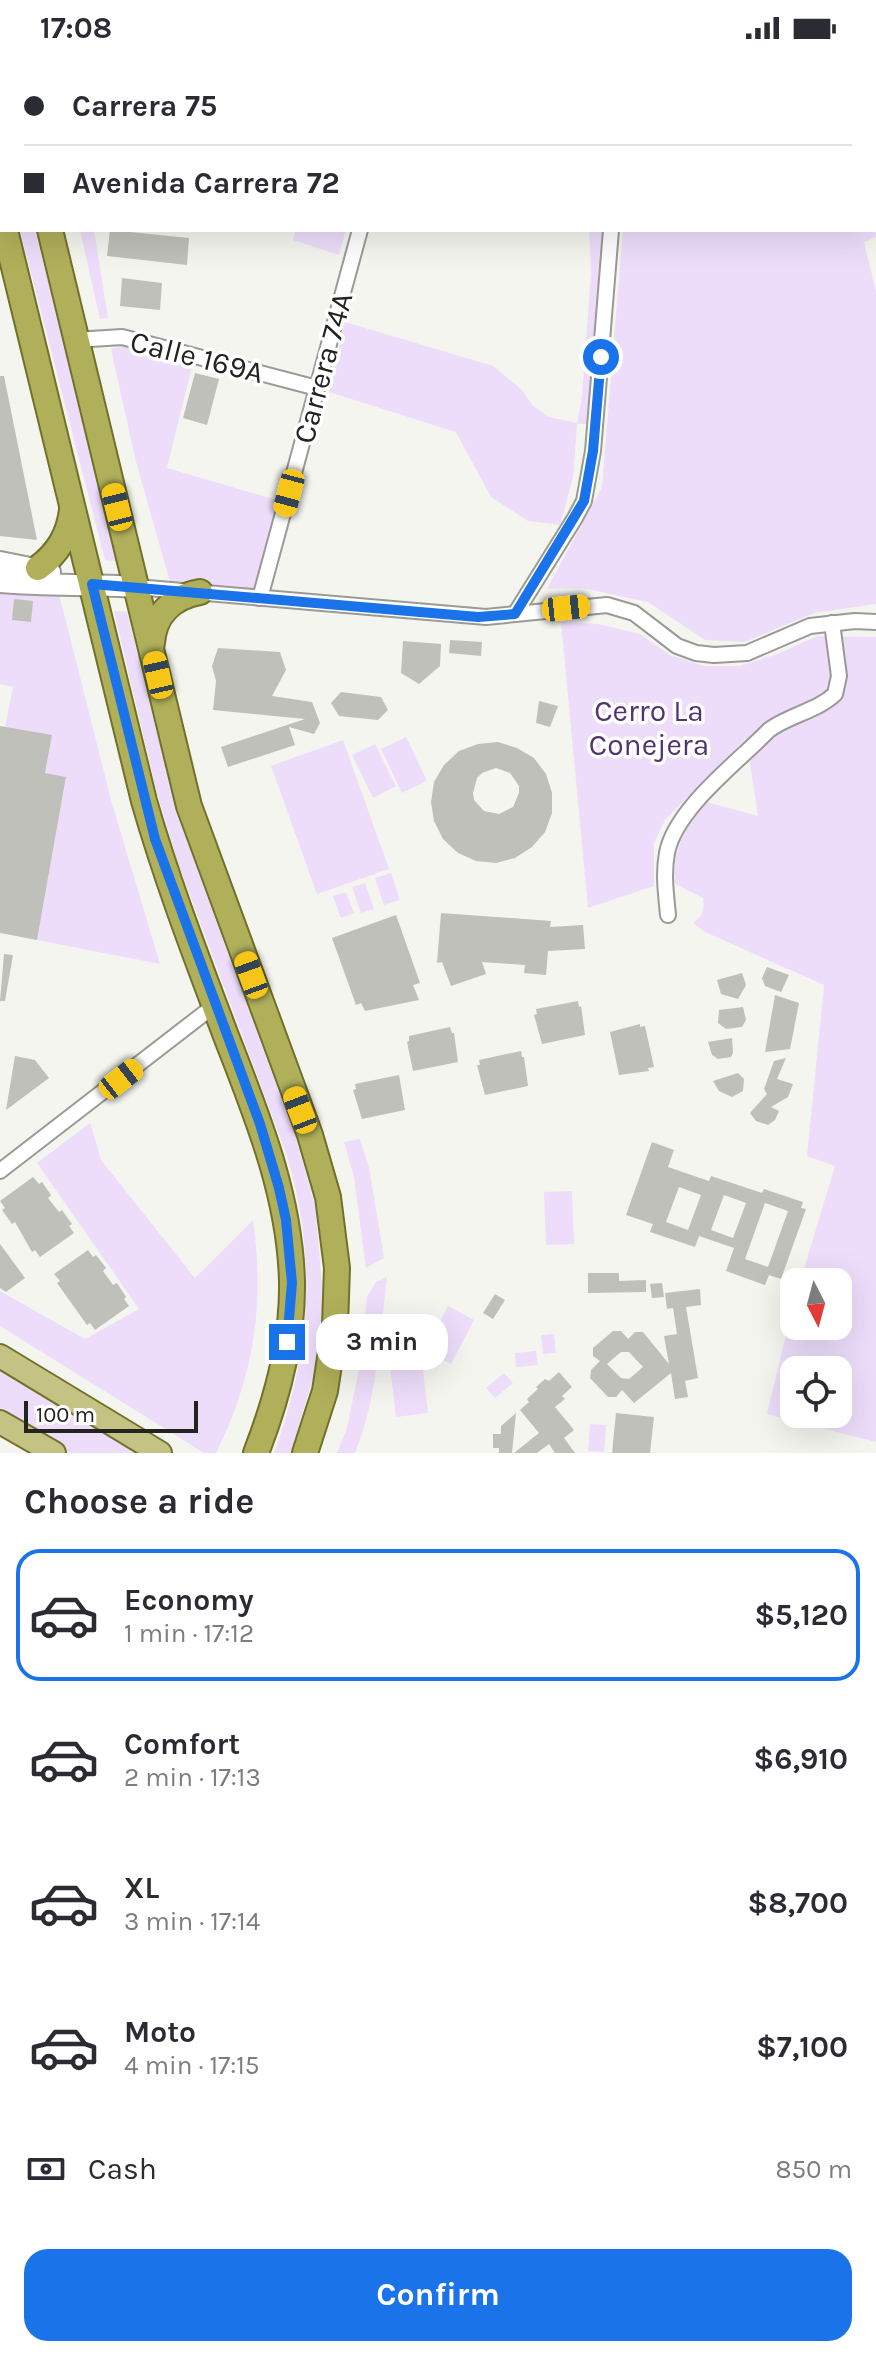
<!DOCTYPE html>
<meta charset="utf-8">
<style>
:root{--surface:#fff;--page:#f7f7f7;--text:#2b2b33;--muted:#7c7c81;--line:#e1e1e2;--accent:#1a73e8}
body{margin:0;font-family:Karla,sans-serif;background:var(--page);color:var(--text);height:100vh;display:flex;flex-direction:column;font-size:30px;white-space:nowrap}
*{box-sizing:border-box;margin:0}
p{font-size:26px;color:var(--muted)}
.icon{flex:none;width:44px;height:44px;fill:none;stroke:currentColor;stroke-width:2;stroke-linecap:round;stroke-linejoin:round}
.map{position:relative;height:1397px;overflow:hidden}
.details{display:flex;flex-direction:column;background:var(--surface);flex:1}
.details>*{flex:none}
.hud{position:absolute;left:0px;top:0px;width:876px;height:176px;box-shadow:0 8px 32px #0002;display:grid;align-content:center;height:176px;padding:0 24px;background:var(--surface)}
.needle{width:52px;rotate:174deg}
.tools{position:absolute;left:780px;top:1212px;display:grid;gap:16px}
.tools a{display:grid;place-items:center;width:72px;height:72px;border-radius:16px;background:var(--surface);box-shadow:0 8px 32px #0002;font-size:40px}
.scale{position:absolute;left:24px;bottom:20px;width:174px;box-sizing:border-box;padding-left:8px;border:4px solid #232321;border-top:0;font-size:22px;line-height:28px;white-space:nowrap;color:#232321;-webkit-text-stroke:6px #fff;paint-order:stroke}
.end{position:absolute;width:36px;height:36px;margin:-18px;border:10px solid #1a73e8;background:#fff;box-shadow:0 0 0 4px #fff}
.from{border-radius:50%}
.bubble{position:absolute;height:56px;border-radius:24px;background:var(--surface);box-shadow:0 8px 32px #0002;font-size:26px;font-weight:700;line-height:56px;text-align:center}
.car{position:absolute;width:24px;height:48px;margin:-24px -12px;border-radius:10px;box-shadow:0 0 6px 2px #0007;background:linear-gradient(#f5c518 24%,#345 0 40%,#f5c518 0 76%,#345 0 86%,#f5c518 0)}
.hud b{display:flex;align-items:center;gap:28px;height:76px;font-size:30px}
.hud b+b{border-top:2px solid var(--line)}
.hud i{width:20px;height:20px;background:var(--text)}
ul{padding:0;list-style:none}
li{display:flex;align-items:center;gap:24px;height:132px;margin:0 16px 12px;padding:0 8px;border:4px solid transparent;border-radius:24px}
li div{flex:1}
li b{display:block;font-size:30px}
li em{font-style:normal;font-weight:700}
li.current{border-color:var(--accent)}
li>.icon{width:72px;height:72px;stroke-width:1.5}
h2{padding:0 24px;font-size:36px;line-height:96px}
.pay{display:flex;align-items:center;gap:20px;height:88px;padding:0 24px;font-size:30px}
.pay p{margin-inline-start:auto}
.primary-button{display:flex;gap:16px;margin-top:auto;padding:16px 24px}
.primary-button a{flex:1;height:92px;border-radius:24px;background:var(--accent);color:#fff;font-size:32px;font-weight:700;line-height:92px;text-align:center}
.status{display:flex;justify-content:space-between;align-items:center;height:56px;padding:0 40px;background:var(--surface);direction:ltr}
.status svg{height:22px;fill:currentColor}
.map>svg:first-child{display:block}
.green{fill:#edddfb;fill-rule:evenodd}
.building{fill:#c0c0bb;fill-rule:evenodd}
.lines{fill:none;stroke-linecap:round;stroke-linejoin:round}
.minor-casing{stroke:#9a9a96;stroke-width:18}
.secondary-casing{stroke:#9a9a96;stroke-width:24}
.primary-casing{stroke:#72712b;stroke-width:26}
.trunk-casing{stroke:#72712b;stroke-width:28}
.minor{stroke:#fff;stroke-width:14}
.secondary{stroke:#fff;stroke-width:20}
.primary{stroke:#c4c383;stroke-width:22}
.trunk{stroke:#b0af5a;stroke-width:24}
.route{stroke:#1a73e8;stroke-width:10}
.labels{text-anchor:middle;stroke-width:7;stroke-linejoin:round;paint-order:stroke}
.street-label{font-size:30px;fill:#232321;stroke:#fff}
.park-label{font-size:30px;fill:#54346e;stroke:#fff}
</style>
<div class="status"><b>17:08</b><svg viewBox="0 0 49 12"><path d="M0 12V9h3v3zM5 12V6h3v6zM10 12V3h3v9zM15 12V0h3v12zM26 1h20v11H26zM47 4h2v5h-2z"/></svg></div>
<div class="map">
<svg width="876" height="1397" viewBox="0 0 876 1397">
<rect width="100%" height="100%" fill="#f4f5ef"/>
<!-- green -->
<g class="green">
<path d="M874 12 876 181 864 186 876 235V548L814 557 745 586 705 584 648 546 582 532 547 533 602 431 623 174H874Z"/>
<path d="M20 174H35L80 351 116 505 105 504Z"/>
<path d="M80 174H94L108 262 100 263Z"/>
<path d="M296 174H346L339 199 293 184Z"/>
<path d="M589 174H603L588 368H577L573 422 560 469 528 465 491 441 456 376 329 336 345 266 493 310 521 333 533 350 549 361 577 367 582 340 591 217Z"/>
<path d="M126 289 193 306 167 412 277 444 256 536 170 526 135 402 111 293Z"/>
<path d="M0 533 59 538 111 744 160 908 37 884 66 722 45 717 5 671 13 631 0 628Z"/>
<path d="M114 555 127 556 178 761 295 1079 315 1150 322 1228 321 1267 315 1315 291 1397H274C311 1296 318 1201 286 1097L178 807 156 733Z"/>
<path d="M561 566 598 568 640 578 670 599 704 610H740L780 597 817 580 876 581V1386L767 1358 794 1246V1270H838V1226H800L835 1110 807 1100 824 929 705 876 693 867C703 860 705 854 703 842L675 828C672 795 685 770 707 746L758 760 746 682 665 764 654 787V830L588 852ZM794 1314H838V1358H794Z"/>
<path d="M406 681 427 725 402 737 381 693Z"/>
<path d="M343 684 389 813 317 838 271 710Z"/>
<path d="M375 688 396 730 373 742 352 699Z"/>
<path d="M391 817 400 844 384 849 375 822Z"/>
<path d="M365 827 374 853 361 857 352 831Z"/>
<path d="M346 836 354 857 341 862 333 840Z"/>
<path d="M90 1067 101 1104 195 1222 253 1164C265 1248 254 1321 216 1397H204L0 1270V1235L85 1283 139 1253 37 1107Z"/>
<path d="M360 1083 369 1112 384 1202 366 1212 354 1121 344 1086Z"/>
<path d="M572 1135 574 1188 546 1189 544 1136Z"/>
<path d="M387 1221C380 1279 377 1343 355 1397H337L347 1372 361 1303 367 1241 376 1226Z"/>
<path d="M448 1250 474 1264 451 1308 425 1295Z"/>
<path d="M554 1278 556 1297 543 1298 541 1279Z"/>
<path d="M536 1295 538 1309 516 1311 515 1297Z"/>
<path d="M422 1306 428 1357 396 1361 390 1310Z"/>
<path d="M0 1308 149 1397H66L0 1358Z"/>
<path d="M504 1317 513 1327 495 1342 486 1332Z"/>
<path d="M590 1368 606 1369 604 1396 588 1395Z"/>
</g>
<!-- building -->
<g class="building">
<path d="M110 174 189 182 187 209 107 200Z"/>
<path d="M122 222 162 227 160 254 120 250Z"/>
<path d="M195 317 219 323 207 369 183 362Z"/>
<path d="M0 320H4L37 484 0 480Z"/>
<path d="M14 543 33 545 31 566 12 564Z"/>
<path d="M450 584 482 586 481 600 449 597Z"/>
<path d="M403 585 441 588 440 610 419 628 401 617Z"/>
<path d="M218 592 280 596 286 614 272 640 312 646 320 667 314 678 289 671 295 689 228 711 221 691 305 663 213 654 216 625 212 610Z"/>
<path d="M341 636 381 641 388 654 378 664 339 660 331 647Z"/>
<path d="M539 645 558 650 550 671 536 667Z"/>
<path d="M0 670 52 679 45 717 66 721 37 884 0 877Z"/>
<path d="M498 686 517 692 534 702 546 718 552 737V757L545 776 532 791 515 802 496 807 476 805 458 797 443 783 434 765 431 746 434 726 444 709 459 695 478 688ZM496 712 510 717 519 730V737L513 751 499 758 484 755 474 744 473 737 477 722 482 717Z"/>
<path d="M441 857 551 865 550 871 583 869 585 893 548 895 546 919 524 917 525 909 482 906 486 918 451 930 442 906 437 907Z"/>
<path d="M396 859 420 927 413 929 419 944 365 955 361 947 356 949 332 882Z"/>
<path d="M4 898 13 899 5 945H0Z"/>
<path d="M767 911 789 919 781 936 765 930 762 922Z"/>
<path d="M742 917 746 929 738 943 721 938 717 924Z"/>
<path d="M775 939 799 947 790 993 765 996Z"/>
<path d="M578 945 579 951 581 950 585 979 542 988 534 959 537 958 536 953Z"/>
<path d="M743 951 746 964 742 971 726 973 718 967 719 954Z"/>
<path d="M640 968V971L645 970 654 1011 648 1012 649 1015 619 1019 610 976Z"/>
<path d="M450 971 452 977H454L458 1006 413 1015 407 986 409 985V980Z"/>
<path d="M732 982 733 997 731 1001 718 1003 712 999 708 986Z"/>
<path d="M521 995 522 1001H524L528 1030 485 1039 477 1009H480L479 1004Z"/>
<path d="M15 1000 35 1004 49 1022 6 1054Z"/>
<path d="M786 1002 777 1023 793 1028 788 1041 771 1051 779 1055 775 1064 768 1069 756 1065 750 1057 767 1038 764 1033 774 1005Z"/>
<path d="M738 1017 744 1023 743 1035 732 1041 719 1035 713 1025Z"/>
<path d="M399 1019 405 1054 362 1063 353 1034 356 1033 355 1028Z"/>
<path d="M652 1086 674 1094 668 1111 709 1125 711 1120 762 1137 764 1133 803 1146 801 1152 806 1153 781 1223 769 1219 765 1229 726 1215 734 1192 699 1180 695 1191 650 1176 653 1168 626 1159ZM679 1131 701 1139 688 1174 666 1166ZM724 1139 746 1147 733 1182 711 1174ZM765 1147 788 1155 768 1211 745 1203Z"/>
<path d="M33 1121 39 1128 42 1126 51 1139 48 1142 59 1156 62 1154 72 1168 69 1170 74 1177 40 1201 35 1194 32 1196 15 1166 12 1168 2 1154 5 1152 0 1145Z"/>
<path d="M0 1188 25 1222 6 1236 0 1232Z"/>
<path d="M88 1194 93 1201 96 1199 106 1212 103 1215 113 1229 117 1227 126 1241 124 1243 129 1250 95 1274 90 1267 87 1269 57 1227 60 1225 54 1218Z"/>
<path d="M588 1217H619V1225L646 1224V1236L588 1237Z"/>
<path d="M662 1227 664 1241 652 1242 650 1228Z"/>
<path d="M700 1233 701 1249 686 1251 698 1322 685 1325 688 1341 675 1343 671 1317 634 1347 622 1334 616 1341H608L590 1322 591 1314 600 1305 593 1300V1292L613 1275H621L628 1283 635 1276H643L669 1308 664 1280 677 1278 673 1252 667 1253 665 1237ZM621 1296H629L643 1311 629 1323 621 1322 607 1308Z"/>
<path d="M495 1238 505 1244 493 1263 483 1257Z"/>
<path d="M559 1316 572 1331 562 1340 565 1343 555 1351 574 1374 564 1382 575 1397H555L549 1388 537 1397H514L539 1377 520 1354 529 1346 527 1343 538 1333 536 1331 545 1323 549 1325Z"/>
<path d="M516 1357 512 1397H499V1392H493V1378H501V1370Z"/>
<path d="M616 1357 654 1361 650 1397H612Z"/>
</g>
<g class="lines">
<defs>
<g id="minor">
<path d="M406 2 407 0"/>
<path d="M686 2 687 0"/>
<path d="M75 284 122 281 317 332"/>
<path d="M136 531 486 561 607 549 634 557 677 590 696 597 714 599 747 597 810 570 855 565 876 566"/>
<path d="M260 542 360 174"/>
<path d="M515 558 575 462 584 445 593 395 611 174"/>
<path d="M668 859C666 838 663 818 667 797 675 753 738 706 769 674 789 659 817 655 835 638L839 620 832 567"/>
<path d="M0 1115 215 949"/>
</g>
<g id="secondary">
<path d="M0 506 50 516"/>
<path d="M0 526C45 530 91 528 136 531"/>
</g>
<g id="primary">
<path d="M0 1300 160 1397"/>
<path d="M0 1366 54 1397"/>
</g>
<g id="trunk">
<path d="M8 0V2"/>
<path d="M5 174 144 745C167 825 197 903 226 980 257 1060 290 1139 292 1226 293 1284 277 1343 256 1397"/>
<path d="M50 174 189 750 310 1079 328 1141 337 1212 335 1269 325 1335 305 1397"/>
<path d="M38 512C58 497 69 479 72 454"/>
<path d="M152 587C154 559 172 541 200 536"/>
</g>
</defs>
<!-- minor casing -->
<use href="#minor" class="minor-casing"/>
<!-- secondary casing -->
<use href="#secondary" class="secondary-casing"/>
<!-- primary casing -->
<use href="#primary" class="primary-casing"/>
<!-- trunk casing -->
<use href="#trunk" class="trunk-casing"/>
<!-- minor -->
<use href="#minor" class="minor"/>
<!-- secondary -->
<use href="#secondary" class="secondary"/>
<!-- primary -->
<use href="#primary" class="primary"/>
<!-- trunk -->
<use href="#trunk" class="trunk"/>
</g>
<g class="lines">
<!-- route -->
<path class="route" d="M287 1286 292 1227 286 1164 279 1132 260 1068 155 783 92 528 478 561 515 558 584 445 593 395 601 301"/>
</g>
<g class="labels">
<!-- street labels -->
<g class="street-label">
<text transform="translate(197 301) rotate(14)" y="10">Calle 169A</text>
<text transform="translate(323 312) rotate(-75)" y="10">Carrera 74A</text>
</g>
<!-- park labels -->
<g class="park-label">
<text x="649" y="665">Cerro La<tspan x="649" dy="34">Conejera</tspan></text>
</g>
</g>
</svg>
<div class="tools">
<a><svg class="needle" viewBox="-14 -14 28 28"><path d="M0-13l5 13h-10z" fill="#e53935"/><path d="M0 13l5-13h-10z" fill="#7c7c81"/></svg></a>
<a><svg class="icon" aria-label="locate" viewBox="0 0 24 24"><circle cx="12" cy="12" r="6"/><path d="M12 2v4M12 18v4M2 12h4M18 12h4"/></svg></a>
</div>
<div class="scale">100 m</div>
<i class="end from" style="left:601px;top:301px"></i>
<i class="end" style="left:287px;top:1286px"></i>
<div class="bubble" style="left:316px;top:1258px;width:132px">3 min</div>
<i class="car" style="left:289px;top:437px;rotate:195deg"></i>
<i class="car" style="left:117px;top:451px;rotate:346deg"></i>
<i class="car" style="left:566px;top:552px;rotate:84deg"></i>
<i class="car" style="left:158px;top:619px;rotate:347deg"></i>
<i class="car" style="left:251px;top:919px;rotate:340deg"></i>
<i class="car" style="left:121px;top:1023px;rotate:52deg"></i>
<i class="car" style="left:300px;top:1054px;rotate:339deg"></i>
<div class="hud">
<b><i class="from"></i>Carrera 75</b>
<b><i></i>Avenida Carrera 72</b>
</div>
</div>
<section class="details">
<h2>Choose a ride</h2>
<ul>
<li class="current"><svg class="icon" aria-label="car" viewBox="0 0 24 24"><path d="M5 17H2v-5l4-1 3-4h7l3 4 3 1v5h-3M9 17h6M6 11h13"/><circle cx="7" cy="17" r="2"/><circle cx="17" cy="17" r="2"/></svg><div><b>Economy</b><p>1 min · 17:12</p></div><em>$5,120</em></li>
<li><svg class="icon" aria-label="car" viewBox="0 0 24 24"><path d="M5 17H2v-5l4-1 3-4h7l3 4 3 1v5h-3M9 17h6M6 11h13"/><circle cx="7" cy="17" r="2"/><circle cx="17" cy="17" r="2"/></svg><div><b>Comfort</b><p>2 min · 17:13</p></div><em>$6,910</em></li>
<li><svg class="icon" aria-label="car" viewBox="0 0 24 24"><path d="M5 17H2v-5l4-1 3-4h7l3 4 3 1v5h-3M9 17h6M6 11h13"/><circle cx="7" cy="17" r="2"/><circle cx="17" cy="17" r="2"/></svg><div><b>XL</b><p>3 min · 17:14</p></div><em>$8,700</em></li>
<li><svg class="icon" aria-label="car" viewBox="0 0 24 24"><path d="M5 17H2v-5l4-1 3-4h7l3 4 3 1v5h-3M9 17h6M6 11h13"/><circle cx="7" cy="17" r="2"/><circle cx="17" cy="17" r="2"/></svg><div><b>Moto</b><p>4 min · 17:15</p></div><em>$7,100</em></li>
</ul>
<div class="pay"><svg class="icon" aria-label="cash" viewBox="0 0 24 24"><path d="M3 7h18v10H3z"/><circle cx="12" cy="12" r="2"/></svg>Cash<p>850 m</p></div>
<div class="primary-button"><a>Confirm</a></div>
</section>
